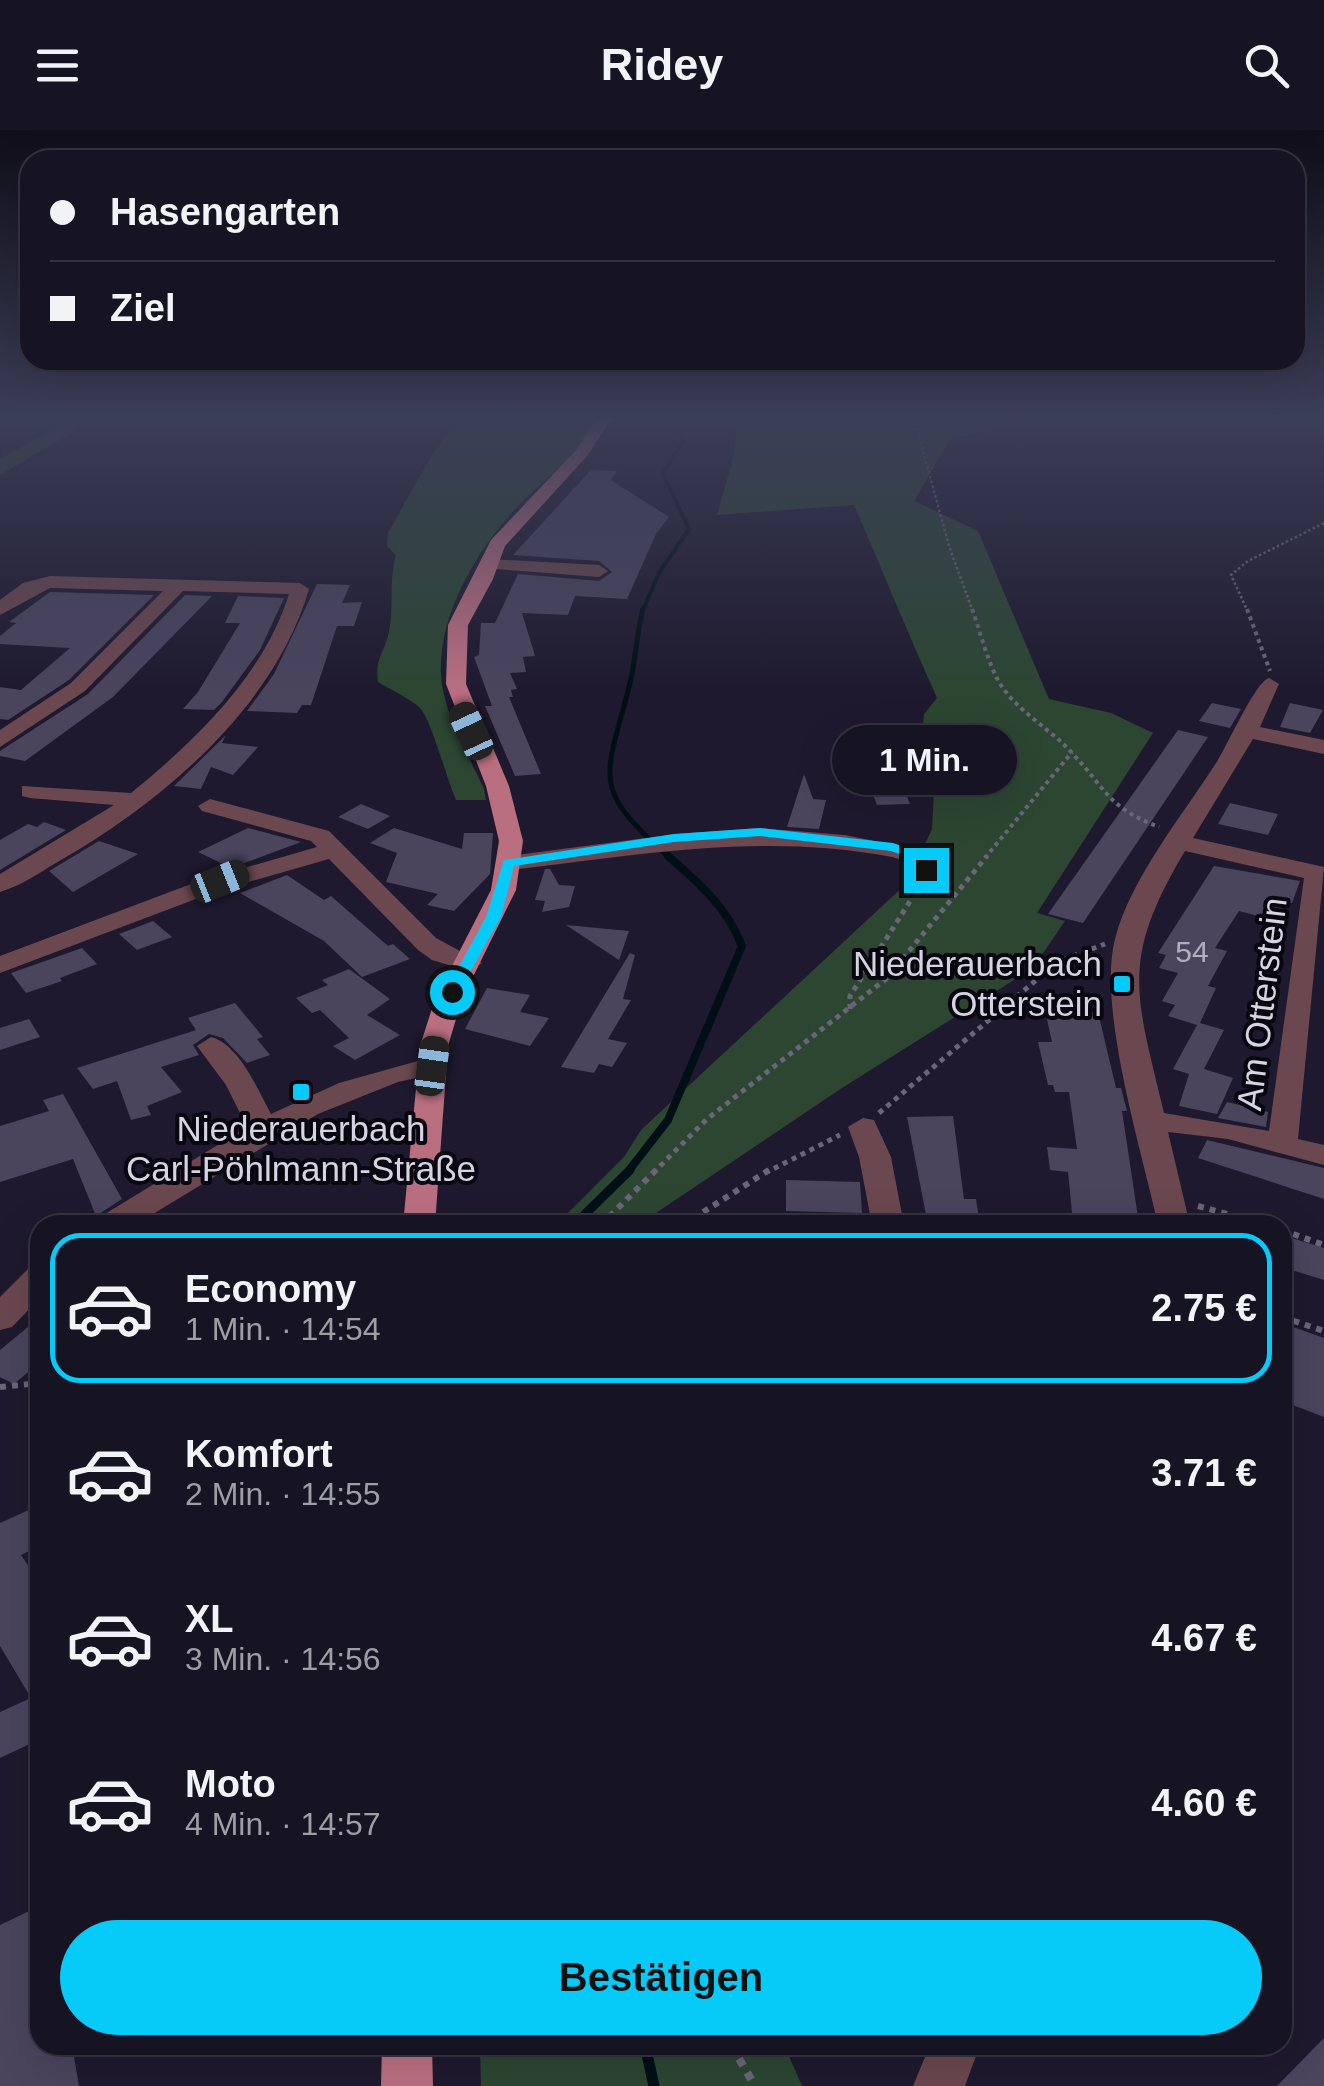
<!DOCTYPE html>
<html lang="de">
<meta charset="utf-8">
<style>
:root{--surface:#161322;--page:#23202f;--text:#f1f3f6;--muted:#9e9ea5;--line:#353240;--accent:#06cbf9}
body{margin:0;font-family:Arial,sans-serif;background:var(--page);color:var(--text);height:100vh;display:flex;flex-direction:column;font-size:38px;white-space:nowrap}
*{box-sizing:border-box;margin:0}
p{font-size:32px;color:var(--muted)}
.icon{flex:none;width:55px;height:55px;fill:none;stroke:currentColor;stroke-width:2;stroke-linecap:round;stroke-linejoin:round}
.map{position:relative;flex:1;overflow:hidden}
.sheet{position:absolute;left:30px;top:1085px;width:1262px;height:840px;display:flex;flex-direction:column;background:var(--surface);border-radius:30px;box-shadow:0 10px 40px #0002,0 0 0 2px var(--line)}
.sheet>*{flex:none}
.banner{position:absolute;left:20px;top:20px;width:1285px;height:220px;border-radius:30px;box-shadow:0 10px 40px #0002,0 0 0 2px var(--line);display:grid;align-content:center;height:220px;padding:0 30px;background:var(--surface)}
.end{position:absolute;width:45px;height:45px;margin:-22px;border:12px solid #06cbf9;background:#111;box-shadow:0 0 0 5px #111}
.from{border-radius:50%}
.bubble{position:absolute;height:70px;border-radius:35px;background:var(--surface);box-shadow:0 10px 40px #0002,0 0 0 2px var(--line);font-size:32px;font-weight:700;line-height:70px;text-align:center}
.car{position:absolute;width:30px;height:60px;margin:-30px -15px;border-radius:12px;box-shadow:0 0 8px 2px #0007;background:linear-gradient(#222 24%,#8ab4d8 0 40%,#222 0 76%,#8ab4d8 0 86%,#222 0)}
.banner b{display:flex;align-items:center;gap:35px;height:95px;font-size:38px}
.banner b+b{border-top:2px solid var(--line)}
.banner i{width:25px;height:25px;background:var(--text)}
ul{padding:18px 0 0;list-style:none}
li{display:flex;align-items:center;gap:30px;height:150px;margin:0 20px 15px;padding:0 10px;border:5px solid transparent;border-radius:30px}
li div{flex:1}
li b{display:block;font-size:38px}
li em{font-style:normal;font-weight:700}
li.active{border-color:var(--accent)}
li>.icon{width:90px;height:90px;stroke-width:1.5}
.cta{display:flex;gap:20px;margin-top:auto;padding:20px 30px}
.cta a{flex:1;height:115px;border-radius:60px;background:var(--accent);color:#111;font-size:40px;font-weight:700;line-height:115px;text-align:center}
header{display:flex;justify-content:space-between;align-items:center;height:130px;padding:0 30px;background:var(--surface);font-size:45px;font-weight:700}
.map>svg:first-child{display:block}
.green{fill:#2c4632}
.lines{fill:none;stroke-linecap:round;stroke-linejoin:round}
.stream-far4{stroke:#000f16;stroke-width:4}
.stream-far3{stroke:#000f16;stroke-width:5}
.stream-far2{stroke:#000f16;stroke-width:8}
.stream-far1{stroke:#000f16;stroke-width:9}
.stream{stroke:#000f16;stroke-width:11}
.building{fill:#4a445d}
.path-far4{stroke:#6a6679;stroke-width:2.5;stroke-dasharray:2.5 2.5;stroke-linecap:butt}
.path-far3{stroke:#6a6679;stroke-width:4;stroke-dasharray:4 4;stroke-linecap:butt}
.path-far2{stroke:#6a6679;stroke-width:5;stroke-dasharray:5 5;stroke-linecap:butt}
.path-far1{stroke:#6a6679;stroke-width:6;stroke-dasharray:6 6;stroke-linecap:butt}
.path{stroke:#6a6679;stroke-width:8;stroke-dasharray:8 8;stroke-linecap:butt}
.minor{fill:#6b474f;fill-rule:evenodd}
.major{fill:#ba6f81;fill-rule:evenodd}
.route{fill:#06cbf9}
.poi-dot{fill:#06cbf9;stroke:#08060f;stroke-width:4}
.labels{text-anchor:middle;stroke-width:8;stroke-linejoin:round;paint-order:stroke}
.number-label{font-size:30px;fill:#b3afc1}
.poi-label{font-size:35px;fill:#d6d3e2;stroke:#08060f;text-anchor:end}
.street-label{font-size:35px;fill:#d6d3e2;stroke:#08060f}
</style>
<header><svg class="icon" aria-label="menu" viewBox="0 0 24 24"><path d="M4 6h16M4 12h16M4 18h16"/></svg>Ridey<svg class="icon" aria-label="search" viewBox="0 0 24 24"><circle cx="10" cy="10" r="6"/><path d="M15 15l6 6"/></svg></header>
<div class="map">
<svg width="1324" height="1956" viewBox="0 0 1324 1956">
<rect width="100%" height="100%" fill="#1e192e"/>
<!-- green -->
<g class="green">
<path d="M74 288H97L0 345V329Z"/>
<path d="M459 288H594C583 322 550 344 526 368 482 411 438 481 441 544 443 583 468 624 484 659L486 670H456C447 650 431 589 420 578 409 568 391 560 378 552 375 530 382 526 388 506 395 482 388 452 396 425L387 416 388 403 430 328Z"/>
<path d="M738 288H1048L950 309 914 371 978 401 1049 569 1111 583 1153 603 1037 783 1065 791 1033 838 842 958 638 1095H556L624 1027 641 1000 907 753 932 699 934 660 919 630 924 584 937 568C908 504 882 439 854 375L717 385 733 329Z"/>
<path d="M480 1915H784L802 1956H481Z"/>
</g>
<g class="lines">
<!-- stream-far4 -->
<path class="stream-far4" d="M642 482 659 443 689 399 663 344 683 311 668 288"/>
<!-- stream-far3 -->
<path class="stream-far3" d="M643 479C636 505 636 531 629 557 605 651 590 657 670 728"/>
<!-- stream-far2 -->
<path class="stream-far2" d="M627 1043 668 990 742 816C727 777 699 753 668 726"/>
<!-- stream-far1 -->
<path class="stream-far1" d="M574 1095 630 1040"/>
<!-- stream -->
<path class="stream" d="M645 1915 654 1956"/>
</g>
<!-- building -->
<g class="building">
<path d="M591 340 617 341 611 350 669 387 656 404 627 469 575 466 568 485 522 483 535 526 523 527 526 542 510 543 517 559 511 560 513 567H509L541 644 515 646 485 576H492L474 527 479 525 481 493H495L518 444 599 451 612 442 599 431 513 425Z"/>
<path d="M317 454 350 455 342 473 362 472 354 496H337L311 575H302L297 583 247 581 274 544Z"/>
<path d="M50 462 154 465 69 550 8 590 0 589V557L21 560 70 518 0 514V506L16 493 9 492Z"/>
<path d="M185 465 212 466 113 567 25 631 0 626V621L88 564Z"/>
<path d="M238 466 284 468 260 520 222 572 214 580 183 579 198 562 240 493H225Z"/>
<path d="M1212 573 1241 579 1230 598 1199 591Z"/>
<path d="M1290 573 1323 580 1310 603 1280 597Z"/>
<path d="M1178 600 1208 607 1083 793 1048 784Z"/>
<path d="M226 605 222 613 258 617 233 645 211 637 201 659 174 656Z"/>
<path d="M889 640 892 649H900L910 674 877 675 864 641Z"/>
<path d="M804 644 813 669 826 670 819 699 787 697Z"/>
<path d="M1230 673 1278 684 1268 705 1218 694Z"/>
<path d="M361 674 390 686 368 699 338 687Z"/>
<path d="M44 692 66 700 0 740V710L28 694 37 697Z"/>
<path d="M248 698 301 712 231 738 198 722Z"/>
<path d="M394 698 462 719 464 703H493L490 744 454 781 427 775 438 764 386 752 397 723 370 713Z"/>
<path d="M99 711 138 724 73 762 49 741Z"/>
<path d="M1214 736 1300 751 1292 773 1286 772 1277 791 1239 781 1215 818 1227 821 1208 856 1216 858 1200 893 1224 900 1204 939 1233 948 1217 984 1179 976 1189 944 1173 939 1197 895 1168 886 1175 875 1162 871 1178 843 1159 838 1166 825 1158 823Z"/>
<path d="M545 739H550L559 755 575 756 569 777 542 782 545 771 535 770Z"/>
<path d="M287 745 324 770 331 766 388 816 393 814 410 829 362 847 324 811 240 763Z"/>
<path d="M153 791 172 807 137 820 119 804Z"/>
<path d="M566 795 629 801 619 830Z"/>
<path d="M82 818 97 834 60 848 62 851 26 863 11 843Z"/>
<path d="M630 823 635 825 623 869 631 870 608 909 627 913 612 937 599 934 594 943 561 937Z"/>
<path d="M349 839 390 869 367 885 400 905 355 930 333 916 349 908 320 880 312 883 296 868 328 855 322 850Z"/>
<path d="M487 858 530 865 520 882 549 888 530 916 465 899Z"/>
<path d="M1042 867H1075L1078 882H1098L1116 958H1121L1127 981H1122L1138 1087 1072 1083 1068 1042 1050 1040 1047 1017 1077 1019 1069 962H1055L1053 955H1048L1038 912H1052Z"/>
<path d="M235 873 263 907 257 909 270 925 247 933 223 908 209 904 193 915 199 925 161 937 182 962 147 976 151 985 131 990 117 951 93 959 77 938 196 900 188 888Z"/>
<path d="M29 889 40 907 0 920V898Z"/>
<path d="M63 964 122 1069 96 1086 73 1029 0 1052V996L49 981 43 970Z"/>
<path d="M1227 972 1268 982 1266 997 1218 988Z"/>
<path d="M953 986 964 1069H976L980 1095H928L907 987Z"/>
<path d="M1207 1010 1324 1038V1069L1198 1028Z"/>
<path d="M786 1050 860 1052 862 1083 786 1081Z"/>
<path d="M1282 1105 1324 1118V1150L1282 1137Z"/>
<path d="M40 1187V1232L14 1254 0 1247V1220Z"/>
<path d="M1282 1193 1324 1208V1287L1282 1271 1294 1234 1282 1229Z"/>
<path d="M40 1375V1416L21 1425 40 1453V1609L0 1628V1582L31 1568 0 1516V1393Z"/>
<path d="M40 1776V1915H72L79 1956H0V1795Z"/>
<path d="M1324 1908V1956H1277Z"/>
</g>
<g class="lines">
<!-- path-far4 -->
<g class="path-far4">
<path d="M914 288 949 416 973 482"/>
<path d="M1248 482 1231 445 1248 431 1324 393"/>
</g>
<!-- path-far3 -->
<g class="path-far3">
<path d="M972 479C981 503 987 531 999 552 1017 582 1050 598 1072 623 1107 660 1107 677 1159 697"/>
<path d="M1247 479 1270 541"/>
<path d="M985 728 1072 622"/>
</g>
<!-- path-far2 -->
<g class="path-far2">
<path d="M850 879V866L919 757"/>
<path d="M879 983 1041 846 1065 829 1105 814"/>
<path d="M653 1043 707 989 886 849 987 726"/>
<path d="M765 1043 840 1005"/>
</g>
<!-- path-far1 -->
<g class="path-far1">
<path d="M1198 1076 1267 1095"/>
<path d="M601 1095 656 1040"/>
<path d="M683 1095 769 1040"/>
<path d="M1282 1100 1324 1115"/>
<path d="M1282 1187 1324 1201"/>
<path d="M0 1257 40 1253"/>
</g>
<!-- path -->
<path class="path" d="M731 1915 755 1956"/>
<!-- minor -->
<g class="minor">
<path d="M489 429 599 435 608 441 599 447 483 438 480 434Z"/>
<path d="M50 446 300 453 309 459C275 576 164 671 61 730 42 741 21 756 0 762V744L114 675 30 668 22 666V656L131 663C195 611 264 545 289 464L183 461 85 561 0 617V600L71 553 163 461 50 458 0 485V470L23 453Z"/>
<path d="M1269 548 1279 554 1260 597 1324 610V624L1253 609 1193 708 1324 737 1298 1009 1324 1015V1035L1228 1009 1168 1002 1190 1095H1158C1142 1021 1097 878 1115 809 1130 749 1185 682 1218 630 1228 614 1256 551 1269 548ZM1185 721 1304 748 1269 1001 1164 983C1136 865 1119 831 1185 721Z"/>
<path d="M210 669 329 701 436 808 482 833 469 841 432 830 418 820 329 729 217 761 0 843V826L199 751 317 717 311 711 202 681 198 676Z"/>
<path d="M759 698 845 705 929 722 939 741 927 748 918 746 910 732 892 727C762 702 639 725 509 740L497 733 509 726 676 704Z"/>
<path d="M211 907C239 914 258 960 271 984L339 953 432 927 447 936 442 942 398 952 318 984 135 1095H96L100 1087 247 997 226 955 197 916Z"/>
<path d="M863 988 874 990 891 1027 904 1095H872L859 1027 848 997Z"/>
<path d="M40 1135V1168L12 1197 0 1200V1167L28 1139Z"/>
<path d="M930 1915H980L965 1956H913Z"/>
</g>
<!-- major -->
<g class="major">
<path d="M597 288H612L587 326 505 416 493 449 468 495 466 554 509 656 523 711 516 760 462 869 448 916 435 1095H403L420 916 435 869 491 760 499 711 486 656 446 554 448 495 491 410 576 320Z"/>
<path d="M382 1915H432L433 1956H381Z"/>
</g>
</g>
<!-- sky -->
<linearGradient id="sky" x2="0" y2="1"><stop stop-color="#100e19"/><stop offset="0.51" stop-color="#3b3e57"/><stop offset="1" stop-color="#3b3e57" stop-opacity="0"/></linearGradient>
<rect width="1324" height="561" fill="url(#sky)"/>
<!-- route -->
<path class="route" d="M760 698 893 713 925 724 933 740 922 743 915 730 891 721 760 706 674 712 514 736 501 787 459 862 452 867 445 862 486 787 504 730 674 704Z"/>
<!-- markers -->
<g class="poi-dot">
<rect x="1112" y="844" width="20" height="20" rx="5"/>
<rect x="291" y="952" width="20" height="20" rx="5"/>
</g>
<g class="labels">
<!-- number labels -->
<g class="number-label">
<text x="1192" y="832">54</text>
</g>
<!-- poi labels -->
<g class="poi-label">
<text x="1102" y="846">Niederauerbach<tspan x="1102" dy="40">Otterstein</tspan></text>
<text x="301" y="1011" text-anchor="middle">Niederauerbach<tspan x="301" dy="40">Carl-Pöhlmann-Straße</tspan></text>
</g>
<!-- street labels -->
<g class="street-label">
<text transform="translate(1262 874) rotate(-83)" y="12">Am Otterstein</text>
</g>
</g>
</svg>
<i class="end from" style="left:452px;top:862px"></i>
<i class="end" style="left:926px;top:740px"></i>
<div class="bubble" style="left:832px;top:595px;width:185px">1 Min.</div>
<i class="car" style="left:471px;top:601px;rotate:335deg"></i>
<i class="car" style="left:220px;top:751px;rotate:68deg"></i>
<i class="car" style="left:432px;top:936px;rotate:8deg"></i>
<div class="banner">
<b><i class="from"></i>Hasengarten</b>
<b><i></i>Ziel</b>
</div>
<section class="sheet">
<ul>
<li class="active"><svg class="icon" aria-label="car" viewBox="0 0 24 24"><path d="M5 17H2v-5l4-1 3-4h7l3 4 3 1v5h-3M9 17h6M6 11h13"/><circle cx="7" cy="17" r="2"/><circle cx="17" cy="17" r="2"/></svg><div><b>Economy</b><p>1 Min. · 14:54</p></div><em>2.75 €</em></li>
<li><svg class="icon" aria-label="car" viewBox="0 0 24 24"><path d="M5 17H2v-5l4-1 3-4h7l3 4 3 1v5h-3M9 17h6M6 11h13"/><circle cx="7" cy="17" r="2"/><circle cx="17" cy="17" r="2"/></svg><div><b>Komfort</b><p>2 Min. · 14:55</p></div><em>3.71 €</em></li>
<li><svg class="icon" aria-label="car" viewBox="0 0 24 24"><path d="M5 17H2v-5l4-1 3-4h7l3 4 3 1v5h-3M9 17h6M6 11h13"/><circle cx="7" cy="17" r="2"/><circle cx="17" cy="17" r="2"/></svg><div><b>XL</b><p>3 Min. · 14:56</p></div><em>4.67 €</em></li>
<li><svg class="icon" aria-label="car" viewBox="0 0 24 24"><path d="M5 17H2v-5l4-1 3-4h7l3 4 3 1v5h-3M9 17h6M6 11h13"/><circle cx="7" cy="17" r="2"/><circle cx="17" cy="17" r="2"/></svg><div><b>Moto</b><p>4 Min. · 14:57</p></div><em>4.60 €</em></li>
</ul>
<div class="cta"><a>Bestätigen</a></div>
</section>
</div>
